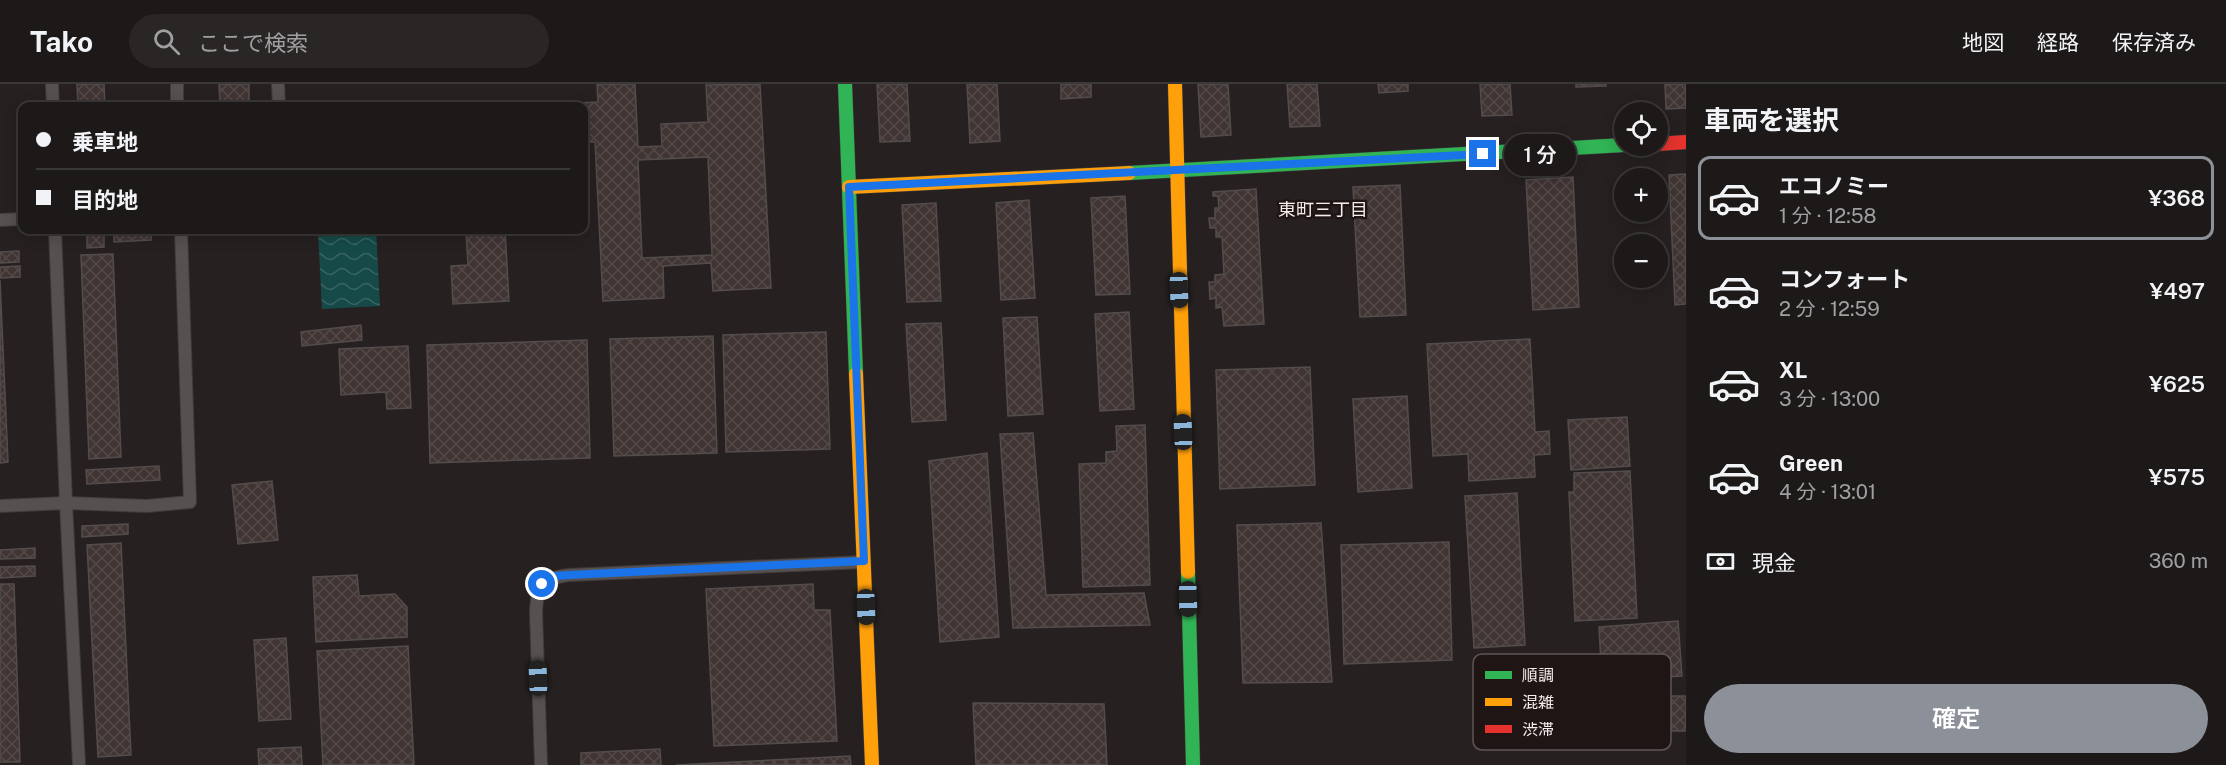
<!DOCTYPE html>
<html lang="ja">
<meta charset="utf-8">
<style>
:root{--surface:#1c1918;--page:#292625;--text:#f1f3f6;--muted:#a0a0a2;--line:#3a3837;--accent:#8c9099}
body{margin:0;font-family:"Public Sans","Noto Sans JP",sans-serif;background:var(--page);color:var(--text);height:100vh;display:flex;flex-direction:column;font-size:22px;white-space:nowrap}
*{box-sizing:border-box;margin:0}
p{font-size:20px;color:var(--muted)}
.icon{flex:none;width:33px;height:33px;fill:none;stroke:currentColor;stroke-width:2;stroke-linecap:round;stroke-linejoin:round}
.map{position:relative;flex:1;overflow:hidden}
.side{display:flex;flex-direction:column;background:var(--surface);width:540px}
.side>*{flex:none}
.banner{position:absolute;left:18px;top:18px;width:570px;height:132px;border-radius:12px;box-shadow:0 3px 15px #0003,0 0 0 2px var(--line);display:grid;align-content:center;height:132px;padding:0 18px;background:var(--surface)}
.controls{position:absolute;left:1614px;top:18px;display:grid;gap:12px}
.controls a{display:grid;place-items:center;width:54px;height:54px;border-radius:50%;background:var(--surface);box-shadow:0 3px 15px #0003,0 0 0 2px var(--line);font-size:30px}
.end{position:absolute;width:27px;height:27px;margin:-14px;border:8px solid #1a73e8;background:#fff;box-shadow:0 0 0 3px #fff}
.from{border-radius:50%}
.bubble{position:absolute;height:42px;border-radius:21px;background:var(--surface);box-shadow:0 3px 15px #0003,0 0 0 2px var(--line);font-size:20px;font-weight:600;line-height:42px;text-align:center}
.car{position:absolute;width:18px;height:36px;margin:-18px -9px;border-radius:8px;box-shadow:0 0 4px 2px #0007;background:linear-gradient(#222 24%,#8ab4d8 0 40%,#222 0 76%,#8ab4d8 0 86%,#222 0)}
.banner b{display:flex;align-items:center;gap:21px;height:57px;font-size:22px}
.banner b+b{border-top:2px solid var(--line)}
.banner i{width:15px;height:15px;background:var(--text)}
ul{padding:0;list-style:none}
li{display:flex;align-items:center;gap:18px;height:84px;margin:0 12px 9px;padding:0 6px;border:3px solid transparent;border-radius:12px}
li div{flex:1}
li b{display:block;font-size:22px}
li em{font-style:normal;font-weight:600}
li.selected{border-color:var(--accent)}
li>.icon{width:54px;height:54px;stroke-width:1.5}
h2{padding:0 18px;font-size:27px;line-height:72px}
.pay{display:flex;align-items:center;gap:15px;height:66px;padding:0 18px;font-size:22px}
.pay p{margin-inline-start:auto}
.button{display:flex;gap:12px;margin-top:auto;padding:12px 18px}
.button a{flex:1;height:69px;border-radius:36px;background:var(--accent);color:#fff;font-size:24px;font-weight:600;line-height:69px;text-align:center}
header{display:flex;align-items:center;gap:36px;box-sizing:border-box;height:84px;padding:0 30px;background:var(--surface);border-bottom:2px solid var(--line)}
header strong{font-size:28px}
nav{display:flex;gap:33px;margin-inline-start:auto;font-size:21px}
.search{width:420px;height:54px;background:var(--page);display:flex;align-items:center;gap:15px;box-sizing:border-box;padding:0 21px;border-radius:33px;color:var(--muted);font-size:22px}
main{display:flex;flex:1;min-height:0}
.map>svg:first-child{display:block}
.water{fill:url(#water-waves)}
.building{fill:url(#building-cross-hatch);stroke:#524d4c;stroke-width:1.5;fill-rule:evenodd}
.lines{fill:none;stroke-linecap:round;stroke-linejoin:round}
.lane-casing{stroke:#403c3b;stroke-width:14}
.fast-casing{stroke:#403c3b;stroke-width:15}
.slow-casing{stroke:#403c3b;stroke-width:15}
.jam-casing{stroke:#403c3b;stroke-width:15}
.lane{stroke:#565150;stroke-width:12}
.fast{stroke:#30b455;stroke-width:14}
.slow{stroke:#ff9f0a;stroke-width:14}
.jam{stroke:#e5322d;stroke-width:14}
.route{stroke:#1a73e8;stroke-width:8}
.labels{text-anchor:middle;stroke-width:5;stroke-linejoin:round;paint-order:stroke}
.neighbourhood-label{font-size:18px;fill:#f4edec;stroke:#1f1514}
.key{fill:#1f1514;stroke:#5f5655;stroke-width:1.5}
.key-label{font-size:16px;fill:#f4edec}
</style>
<header>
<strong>Tako</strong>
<div class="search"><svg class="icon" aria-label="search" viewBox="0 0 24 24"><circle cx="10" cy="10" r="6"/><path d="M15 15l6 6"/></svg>ここで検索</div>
<nav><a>地図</a><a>経路</a><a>保存済み</a></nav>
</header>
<main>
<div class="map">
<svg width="1686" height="681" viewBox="0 0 1686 681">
<defs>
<pattern id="water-waves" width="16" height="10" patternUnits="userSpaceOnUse" patternTransform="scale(1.5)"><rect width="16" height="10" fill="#154a48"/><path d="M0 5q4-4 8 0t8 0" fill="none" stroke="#386463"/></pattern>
<pattern id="building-cross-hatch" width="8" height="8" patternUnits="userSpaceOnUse" patternTransform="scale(1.5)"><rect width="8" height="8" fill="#413534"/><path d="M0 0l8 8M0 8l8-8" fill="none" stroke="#544948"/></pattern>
</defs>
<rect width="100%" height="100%" fill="#262120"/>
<!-- water -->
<path class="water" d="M318 146H376L380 222 322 225Z"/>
<!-- building -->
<g class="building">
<path d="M77 0H104L105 22H78Z"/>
<path d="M219 0H249V22H220Z"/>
<path d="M597 0H635L638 63 662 62 661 40 708 38 706 1 760 0 771 204 713 207 711 179 663 182 664 214 603 217 595 58H584V22H519L598 18ZM708 73 712 171 642 174 638 76Z"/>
<path d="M877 0H907L910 57 880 58Z"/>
<path d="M967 0H997L1000 57 970 59Z"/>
<path d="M1061 0H1091V13L1061 15Z"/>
<path d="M1198 0H1228L1231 51 1201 53Z"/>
<path d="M1287 0H1317L1320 42 1290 43Z"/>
<path d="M1378 0H1408V7L1379 9Z"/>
<path d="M1480 0H1510L1512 31 1482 32Z"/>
<path d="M1576 0H1606V2L1576 3Z"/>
<path d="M1665 0H1686V24L1666 25Z"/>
<path d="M1686 90V220L1675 221 1669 91Z"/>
<path d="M1573 93 1579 223 1533 226 1526 96Z"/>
<path d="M1400 101 1406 231 1360 233 1353 103Z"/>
<path d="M1256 105 1264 240 1224 242 1222 223 1216 224V214L1210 215 1209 198H1215V191L1224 190 1222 153H1216V144H1210L1209 134H1215V124H1219L1218 112H1213V108Z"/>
<path d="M1125 112 1130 210 1096 211 1091 114Z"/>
<path d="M1029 116 1035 214 1001 216 996 119Z"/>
<path d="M936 119 941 217 907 218 902 121Z"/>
<path d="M466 146H505L509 217 453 220 451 182 468 181Z"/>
<path d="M104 147V163L87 164V148Z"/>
<path d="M151 147V156L114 158V149Z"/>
<path d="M19 167V178L0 179V168Z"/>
<path d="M113 170 121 373 89 375 81 171Z"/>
<path d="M20 182V193L0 194V183Z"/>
<path d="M0 196 8 378 0 379Z"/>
<path d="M1129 228 1134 325 1100 327 1095 230Z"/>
<path d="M1037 233 1043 330 1008 332 1003 234Z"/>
<path d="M941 239 946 336 912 338 906 240Z"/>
<path d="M361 241 362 256 302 262 301 248Z"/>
<path d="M826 248 830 365 726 368 723 251Z"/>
<path d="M713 252 717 369 614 372 610 255Z"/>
<path d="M1530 255 1535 348 1549 347 1550 370 1534 371 1535 393 1469 397 1468 370 1433 372 1427 260Z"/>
<path d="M587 256 590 374 430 379 427 261Z"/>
<path d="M408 262 411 324 387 325 386 308 341 311 339 265Z"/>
<path d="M1310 283 1315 401 1220 405 1216 286Z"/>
<path d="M1407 312 1412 404 1358 408 1353 315Z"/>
<path d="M1627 333 1630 382 1571 386 1568 336Z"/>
<path d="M1145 341 1150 501 1083 503 1079 380 1106 379V368L1117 367 1116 342Z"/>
<path d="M1033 349 1046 511 1144 509 1150 541 1013 544 1000 350Z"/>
<path d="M987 369 999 553 940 558 929 377Z"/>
<path d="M159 382 160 396 87 400 86 386Z"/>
<path d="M1630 387 1637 534 1575 537 1569 408H1574V389Z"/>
<path d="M272 397 278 456 238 460 232 401Z"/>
<path d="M1517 409 1525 561 1474 564 1465 412Z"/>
<path d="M1321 439 1332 598 1243 599 1237 441Z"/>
<path d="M128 440V450L82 453V442Z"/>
<path d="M1449 458 1452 576 1344 580 1341 461Z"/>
<path d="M121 459 131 671 98 673 87 461Z"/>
<path d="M35 464V474L0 475V466Z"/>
<path d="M35 482V492L0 494V483Z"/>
<path d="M357 491 359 512 395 510 407 523V553L316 558 313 493Z"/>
<path d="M0 500H14L20 678H0Z"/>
<path d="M813 500 814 526H830L837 657 714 662 706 505Z"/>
<path d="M1678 537 1682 592 1602 597 1599 543Z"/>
<path d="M286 554 291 635 259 637 254 556Z"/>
<path d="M408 562 414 681H323L317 567Z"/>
<path d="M1657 612H1686V647H1668V655L1652 654V631H1657Z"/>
<path d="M973 619 1104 620 1107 681H976Z"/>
<path d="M301 663 302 681H259L258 665Z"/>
<path d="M660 665 661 681H581V669Z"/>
<path d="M850 672 851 681H676Z"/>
</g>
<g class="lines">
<defs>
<g id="lane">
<path d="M52 0 53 22"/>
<path d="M177 0V22"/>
<path d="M278 0 279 22"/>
<path d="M0 136 22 135"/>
<path d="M55 146 66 419 79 681"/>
<path d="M0 422 66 419 147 422 190 418 181 146"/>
<path d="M541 681 536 528C537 502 542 494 569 491L863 478"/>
</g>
<g id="fast">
<path d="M845 0 856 290"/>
<path d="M1129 89 1624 61"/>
<path d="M1188 488 1193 681"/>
</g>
<g id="slow">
<path d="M1175 0 1188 488"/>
<path d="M849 103 1129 89"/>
<path d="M856 290 872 681"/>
</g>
<path id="jam" d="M1658 60 1686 58"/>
</defs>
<!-- lane casing -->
<use href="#lane" class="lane-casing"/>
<!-- fast casing -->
<use href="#fast" class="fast-casing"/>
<!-- slow casing -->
<use href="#slow" class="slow-casing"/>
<!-- jam casing -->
<use href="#jam" class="jam-casing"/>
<!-- lane -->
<use href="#lane" class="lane"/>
<!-- fast -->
<use href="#fast" class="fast"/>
<!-- slow -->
<use href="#slow" class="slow"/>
<!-- jam -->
<use href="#jam" class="jam"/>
</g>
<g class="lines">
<!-- route -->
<path class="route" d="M542 500 555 492 569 491 864 477 849 103 1483 70"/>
</g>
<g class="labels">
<!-- neighbourhood labels -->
<g class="neighbourhood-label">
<text x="1323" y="132">東町三丁目</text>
</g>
</g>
<!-- legend -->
<rect x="1473" y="570" width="198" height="96" rx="9" class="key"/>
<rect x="1485" y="587" width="27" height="8" fill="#30b455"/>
<rect x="1485" y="614" width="27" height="8" fill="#ff9f0a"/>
<rect x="1485" y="641" width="27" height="8" fill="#e5322d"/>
<g class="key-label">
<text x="1522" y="597">順調</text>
<text x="1522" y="624">混雑</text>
<text x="1522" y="651">渋滞</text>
</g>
</svg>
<div class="controls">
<a><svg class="icon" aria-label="locate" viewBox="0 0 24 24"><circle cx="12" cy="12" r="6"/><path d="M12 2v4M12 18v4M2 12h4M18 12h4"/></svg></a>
<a>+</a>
<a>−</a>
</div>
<i class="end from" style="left:542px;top:500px"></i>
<i class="end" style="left:1483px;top:70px"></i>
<div class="bubble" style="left:1504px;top:50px;width:72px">1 分</div>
<i class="car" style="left:1179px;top:206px;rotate:178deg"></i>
<i class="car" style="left:1183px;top:348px;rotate:358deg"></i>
<i class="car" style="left:1188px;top:515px;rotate:179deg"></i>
<i class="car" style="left:866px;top:523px;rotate:178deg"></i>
<i class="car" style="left:538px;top:594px;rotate:358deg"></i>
<div class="banner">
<b><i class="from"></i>乗車地</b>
<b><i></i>目的地</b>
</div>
</div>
<section class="side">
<h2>車両を選択</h2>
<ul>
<li class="selected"><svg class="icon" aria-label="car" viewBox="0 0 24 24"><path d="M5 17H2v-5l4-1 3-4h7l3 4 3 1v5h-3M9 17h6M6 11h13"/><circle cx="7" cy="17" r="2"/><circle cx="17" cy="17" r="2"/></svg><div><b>エコノミー</b><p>1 分 · 12:58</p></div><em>¥368</em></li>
<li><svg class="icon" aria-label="car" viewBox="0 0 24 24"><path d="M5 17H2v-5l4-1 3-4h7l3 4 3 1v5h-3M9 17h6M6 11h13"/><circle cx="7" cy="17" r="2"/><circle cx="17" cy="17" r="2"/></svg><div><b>コンフォート</b><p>2 分 · 12:59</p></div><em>¥497</em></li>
<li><svg class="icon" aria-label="car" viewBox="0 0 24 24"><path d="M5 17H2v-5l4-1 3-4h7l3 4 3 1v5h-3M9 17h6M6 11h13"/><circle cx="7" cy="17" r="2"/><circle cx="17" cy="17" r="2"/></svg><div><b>XL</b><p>3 分 · 13:00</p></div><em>¥625</em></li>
<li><svg class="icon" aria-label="car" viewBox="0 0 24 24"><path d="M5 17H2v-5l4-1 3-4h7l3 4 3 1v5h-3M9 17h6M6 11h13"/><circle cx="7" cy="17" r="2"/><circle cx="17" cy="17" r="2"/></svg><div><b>Green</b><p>4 分 · 13:01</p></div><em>¥575</em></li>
</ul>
<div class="pay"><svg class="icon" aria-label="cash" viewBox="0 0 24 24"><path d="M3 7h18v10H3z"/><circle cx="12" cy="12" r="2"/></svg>現金<p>360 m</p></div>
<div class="button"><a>確定</a></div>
</section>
</main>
